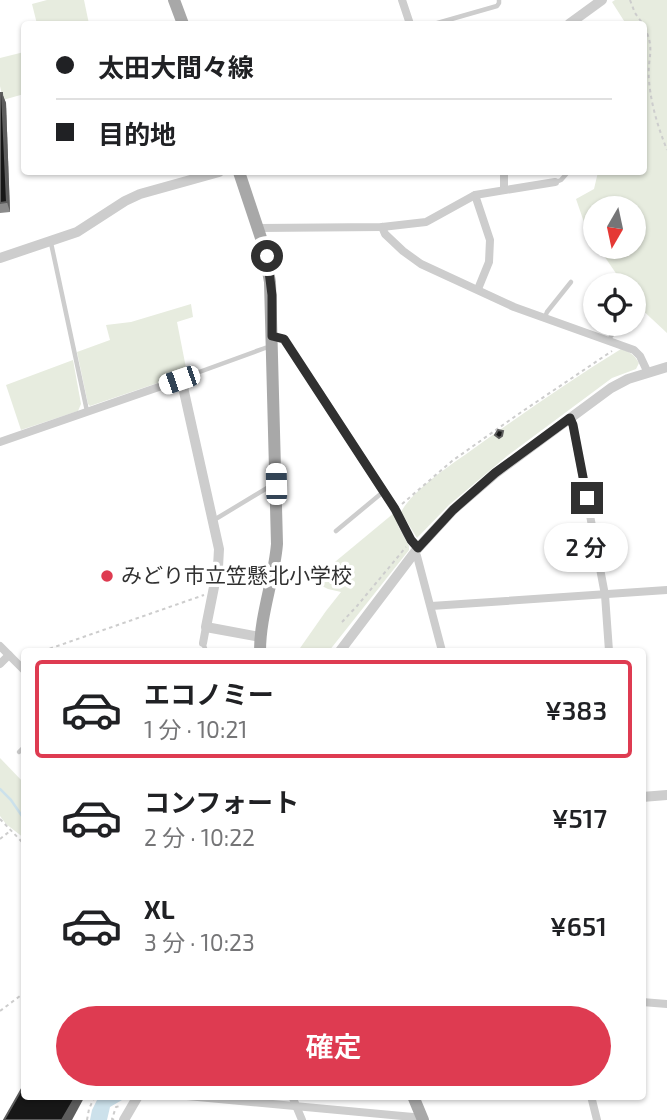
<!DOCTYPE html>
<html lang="ja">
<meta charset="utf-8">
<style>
:root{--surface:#fff;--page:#f6f6f6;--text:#202124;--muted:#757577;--line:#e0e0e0;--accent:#de3b51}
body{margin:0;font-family:"Exo 2","Noto Sans JP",sans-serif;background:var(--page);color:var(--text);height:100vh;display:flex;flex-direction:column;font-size:26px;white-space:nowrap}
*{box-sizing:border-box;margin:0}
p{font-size:23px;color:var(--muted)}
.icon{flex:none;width:38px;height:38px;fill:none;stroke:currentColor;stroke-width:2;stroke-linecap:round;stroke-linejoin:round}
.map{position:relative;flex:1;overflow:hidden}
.details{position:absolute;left:21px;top:648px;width:625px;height:452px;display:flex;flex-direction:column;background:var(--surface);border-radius:7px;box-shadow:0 2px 5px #0004}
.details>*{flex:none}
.hud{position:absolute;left:21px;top:21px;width:626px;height:154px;border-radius:7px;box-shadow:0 2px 5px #0004;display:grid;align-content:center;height:154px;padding:0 35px;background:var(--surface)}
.needle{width:46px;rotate:189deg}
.fabs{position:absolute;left:583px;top:196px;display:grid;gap:14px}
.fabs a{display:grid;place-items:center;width:63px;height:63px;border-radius:50%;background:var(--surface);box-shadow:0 2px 5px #0004;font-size:35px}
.end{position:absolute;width:32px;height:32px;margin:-16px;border:9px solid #303030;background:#fff;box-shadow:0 0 0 4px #fff}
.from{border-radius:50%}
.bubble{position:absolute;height:49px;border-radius:24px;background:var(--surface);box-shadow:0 2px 5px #0004;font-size:23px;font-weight:600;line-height:49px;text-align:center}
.car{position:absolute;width:21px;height:42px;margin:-21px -10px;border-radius:9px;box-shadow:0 0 5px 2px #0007;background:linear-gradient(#fff 24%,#345 0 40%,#fff 0 76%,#345 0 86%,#fff 0)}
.hud b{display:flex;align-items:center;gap:24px;height:66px;font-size:26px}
.hud b+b{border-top:2px solid var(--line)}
.hud i{width:18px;height:18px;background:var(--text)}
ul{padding:12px 0 0;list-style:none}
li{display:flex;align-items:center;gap:21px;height:98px;margin:0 14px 10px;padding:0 21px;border:4px solid transparent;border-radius:7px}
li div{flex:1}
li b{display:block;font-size:26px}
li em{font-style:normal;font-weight:600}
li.current{border-color:var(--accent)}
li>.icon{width:63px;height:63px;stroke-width:1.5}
.primary-button{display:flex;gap:14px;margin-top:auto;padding:14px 35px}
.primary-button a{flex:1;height:80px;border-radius:42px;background:var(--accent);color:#fff;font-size:28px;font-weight:600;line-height:80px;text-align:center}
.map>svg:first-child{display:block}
.green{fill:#e7ecdf}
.water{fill:#cce1eb}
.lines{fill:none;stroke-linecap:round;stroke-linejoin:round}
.stream{stroke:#cce1eb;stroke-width:2.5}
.path{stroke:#cdcdcd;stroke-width:2;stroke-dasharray:3.5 3.5;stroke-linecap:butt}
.service{stroke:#cdcdcd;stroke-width:4.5}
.minor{stroke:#cdcdcd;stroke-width:8}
.tertiary{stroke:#cdcdcd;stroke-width:10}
.primary{stroke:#a8a8a8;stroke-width:12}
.path-bridge{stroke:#cdcdcd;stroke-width:2;stroke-dasharray:3.5 3.5;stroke-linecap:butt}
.wall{fill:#8b8b8b}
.shaded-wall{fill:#5d5d5d}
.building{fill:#171717;stroke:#5d5d5d;stroke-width:2}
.route{stroke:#303030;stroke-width:9}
.poi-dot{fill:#de3b51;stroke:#fff;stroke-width:2.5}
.labels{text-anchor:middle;stroke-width:7;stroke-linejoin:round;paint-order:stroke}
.poi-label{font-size:21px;fill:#303030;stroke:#fff;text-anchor:start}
</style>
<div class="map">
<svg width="667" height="1120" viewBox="0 0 667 1120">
<rect width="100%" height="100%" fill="#fff"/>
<!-- green -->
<g class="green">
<path d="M47 0H84L89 24H37L32 4Z"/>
<path d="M615 0H667V333L637 305 634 300V285H624L598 247H634V208H595V242L586 228 576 199 594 189 598 172H644V24H626L612 2Z"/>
<path d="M24 52V94L3 100 0 86V58Z"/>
<path d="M191 304 193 317 177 322 187 373 90 406 88 404 77 352 110 340 106 325 131 322Z"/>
<path d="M621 349C631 352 634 355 639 363L636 369 612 378 507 456 449 505 417 538 401 512C413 490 449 466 469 452 519 416 569 381 621 349Z"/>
<path d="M73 360 81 404 78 411 21 430 6 385Z"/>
<path d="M394 513 397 519 398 526 409 546V550L329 651H298L326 611 341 592 328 589 312 581Z"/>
<path d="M0 758 24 783V838L6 824 0 816Z"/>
</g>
<!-- water -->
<path class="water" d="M99 1096H124L122 1100 110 1107 107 1120H90L92 1110Z"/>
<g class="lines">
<!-- stream -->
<path class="stream" d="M0 789 11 800 24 819"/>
<!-- path -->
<g class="path">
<path d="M630 0 635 13 643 24"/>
<path d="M644 27C656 49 647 57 649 80 651 105 658 127 667 150"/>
<path d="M402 504 452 461 517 415 612 351"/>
<path d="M342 622 357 606 406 547"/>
<path d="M43 651 204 595"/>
<path d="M0 819 24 844"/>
<path d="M0 839 10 831"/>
<path d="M0 1011 24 993"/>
<path d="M87 1120 89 1109 95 1096"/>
<path d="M114 1120 112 1119 116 1107 120 1106"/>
</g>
<!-- service -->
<g class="service">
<path d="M434 24 497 6 499 3V0"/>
<path d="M556 182 561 180 568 172"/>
<path d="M51 243 87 411"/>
<path d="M545 317 547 312 571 282"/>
<path d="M275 336 284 339 315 386"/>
<path d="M609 341 611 336 622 324"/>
<path d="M180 379 265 348 271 347"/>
<path d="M214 520 272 485"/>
<path d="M336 531 383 492"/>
<path d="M203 643 206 651"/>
<path d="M19 752 24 747"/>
</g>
<!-- minor -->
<g class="minor">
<path d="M402 0 410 24"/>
<path d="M504 172V190"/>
<path d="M475 195 490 240 489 262 478 289"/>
<path d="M382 227 385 234 403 251 421 264 514 307 634 350 640 356 648 373"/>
<path d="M259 228 382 227 426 222 475 195 555 182"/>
<path d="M315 386 395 509C402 523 406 537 418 548"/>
<path d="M570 418 573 425 605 595 609 651"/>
<path d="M0 442 179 380"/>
<path d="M415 553 417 556 442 651"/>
<path d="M431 606 667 590"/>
<path d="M203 643 206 627"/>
<path d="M0 646 24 670"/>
<path d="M0 664 9 655"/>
<path d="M642 1002 667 1004"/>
<path d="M187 1096 413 1117 421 1116"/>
<path d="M292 1096 302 1120"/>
<path d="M591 1096 597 1120"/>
</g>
<!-- tertiary -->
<g class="tertiary">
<path d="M569 24 602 0"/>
<path d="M0 258 77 232 125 201 140 194 219 172"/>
<path d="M179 380 183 387 219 549 218 567 206 627 260 637"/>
<path d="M340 651 418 548 453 510 496 473 611 388 628 379 667 367"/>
<path d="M642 797 667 795"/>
<path d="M124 1120 138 1096"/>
</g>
<!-- primary -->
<g class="primary">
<path d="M174 0 183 24"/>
<path d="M239 172 263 244 270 282 277 544C274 580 260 615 260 651"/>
<path d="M413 1096 423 1120"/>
</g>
<!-- path-bridge -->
<path class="path-bridge" d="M269 480 283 478"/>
</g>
<!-- wall -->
<path class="wall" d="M0 93H2L6 103 10 212 0 213Z"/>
<!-- shaded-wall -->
<g class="shaded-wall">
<path d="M2 93 6 103 10 212 7 202Z"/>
<path d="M76 1096H85L72 1120H62Z"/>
</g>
<!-- building -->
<g class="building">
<path d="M0 93H2L7 202 0 203Z"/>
<path d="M498 430 503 431 502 436 499 438 495 435Z"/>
<path d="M24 1085V1096H76L62 1120H4Z"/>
</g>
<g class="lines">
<!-- route -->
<path class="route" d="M267 256 272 295V336L284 339 395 509 411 540 418 548 453 510 495 473 570 418 573 425 587 498"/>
</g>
<!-- markers -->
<circle class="poi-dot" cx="107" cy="576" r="7"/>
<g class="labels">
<!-- poi labels -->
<g class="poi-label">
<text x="121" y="583">みどり市立笠懸北小学校</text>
</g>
</g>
</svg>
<div class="fabs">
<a><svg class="needle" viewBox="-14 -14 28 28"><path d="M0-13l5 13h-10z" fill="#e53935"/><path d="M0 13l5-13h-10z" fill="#757577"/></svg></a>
<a><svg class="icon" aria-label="locate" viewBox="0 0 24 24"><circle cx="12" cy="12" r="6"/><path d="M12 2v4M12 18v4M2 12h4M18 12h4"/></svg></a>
</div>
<i class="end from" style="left:267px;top:256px"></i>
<i class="end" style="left:587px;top:498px"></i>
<div class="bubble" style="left:544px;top:523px;width:84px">2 分</div>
<i class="car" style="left:179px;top:380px;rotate:251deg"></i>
<i class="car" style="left:276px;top:484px;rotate:359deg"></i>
<div class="hud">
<b><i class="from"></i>太田大間々線</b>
<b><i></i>目的地</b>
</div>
<section class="details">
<ul>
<li class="current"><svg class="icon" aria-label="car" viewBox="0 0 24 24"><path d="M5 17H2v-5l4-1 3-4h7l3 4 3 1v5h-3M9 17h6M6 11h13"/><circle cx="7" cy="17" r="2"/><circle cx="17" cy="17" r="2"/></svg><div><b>エコノミー</b><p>1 分 · 10:21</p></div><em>¥383</em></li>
<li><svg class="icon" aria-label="car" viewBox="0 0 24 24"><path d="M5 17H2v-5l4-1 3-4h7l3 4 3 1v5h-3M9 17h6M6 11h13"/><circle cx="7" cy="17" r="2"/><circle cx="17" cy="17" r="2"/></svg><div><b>コンフォート</b><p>2 分 · 10:22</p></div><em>¥517</em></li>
<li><svg class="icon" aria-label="car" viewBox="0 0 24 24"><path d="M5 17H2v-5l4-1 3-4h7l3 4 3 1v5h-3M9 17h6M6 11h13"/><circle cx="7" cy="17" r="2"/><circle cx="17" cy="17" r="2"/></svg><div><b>XL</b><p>3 分 · 10:23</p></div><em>¥651</em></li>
</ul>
<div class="primary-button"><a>確定</a></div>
</section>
</div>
